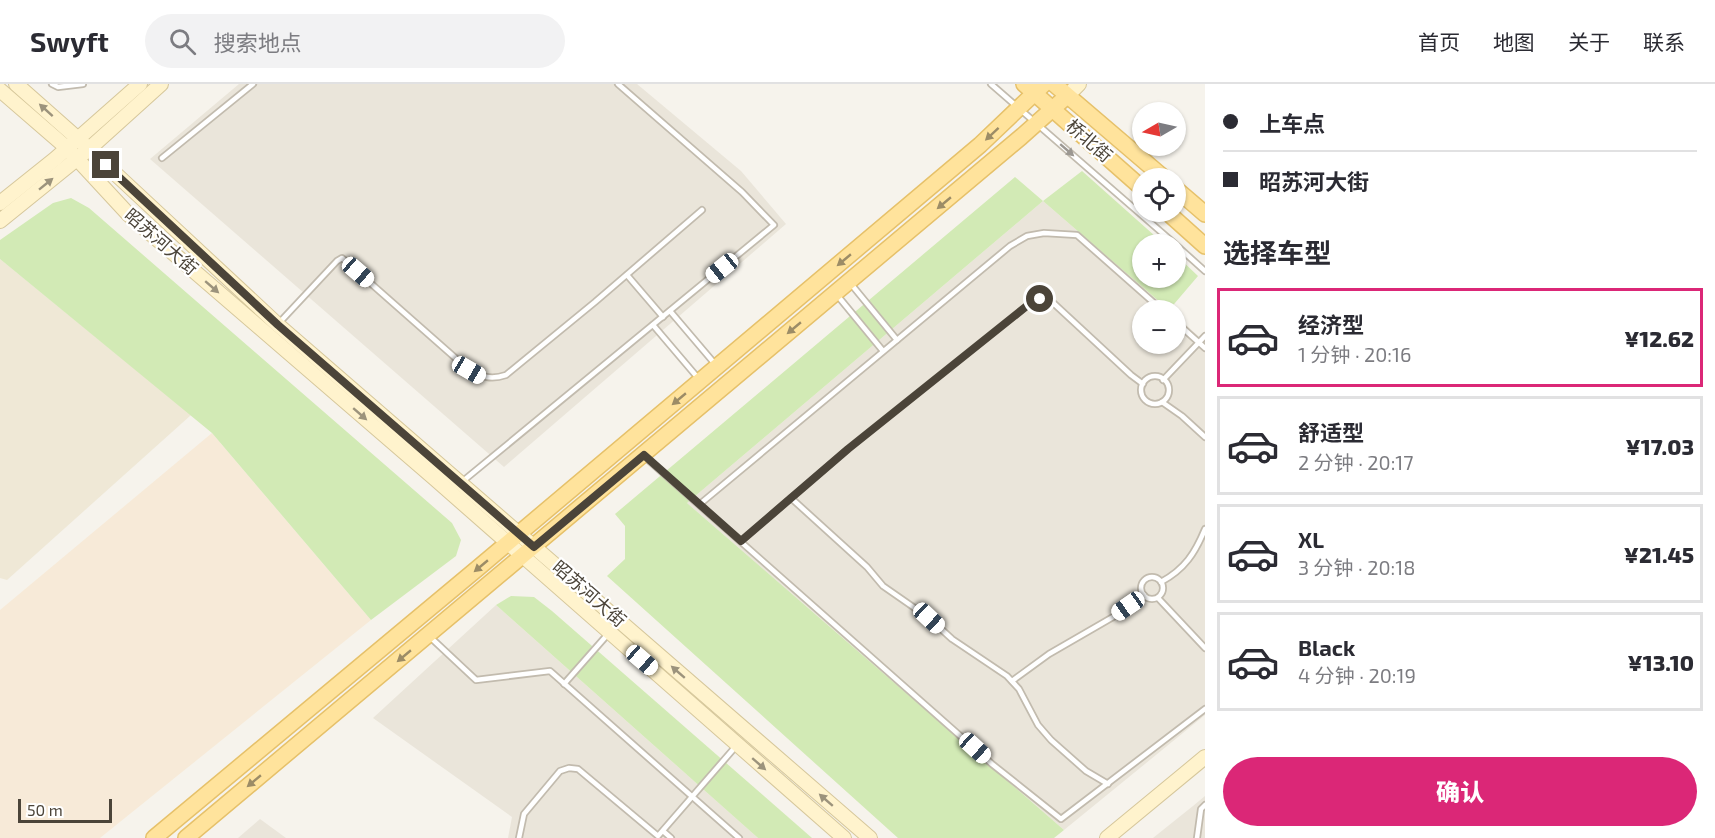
<!DOCTYPE html>
<html lang="zh">
<meta charset="utf-8">
<style>
:root{--surface:#fff;--page:#f2f2f3;--text:#2b2b33;--muted:#7c7c81;--line:#e1e1e2;--accent:#db2777}
body{margin:0;font-family:"Exo 2","Noto Sans SC",sans-serif;background:var(--page);color:var(--text);height:100vh;display:flex;flex-direction:column;font-size:22px;white-space:nowrap}
*{box-sizing:border-box;margin:0}
p{font-size:20px;color:var(--muted)}
.icon{flex:none;width:33px;height:33px;fill:none;stroke:currentColor;stroke-width:2;stroke-linecap:round;stroke-linejoin:round}
.map{position:relative;flex:1;overflow:hidden}
.sheet{display:flex;flex-direction:column;background:var(--surface);width:510px}
.sheet>*{flex:none}
.hud{display:grid;align-content:center;height:132px;padding:0 18px;background:var(--surface)}
.needle{width:39px;rotate:261deg}
.controls{position:absolute;left:1132px;top:18px;display:grid;gap:12px}
.controls a{display:grid;place-items:center;width:54px;height:54px;border-radius:50%;background:var(--surface);box-shadow:0 2px 4px #0004;font-size:30px}
.scale{position:absolute;left:18px;bottom:15px;width:94px;box-sizing:border-box;padding-left:6px;border:3px solid #4b4439;border-top:0;font-size:16px;line-height:21px;white-space:nowrap;color:#4b4439;-webkit-text-stroke:4px #fff;paint-order:stroke}
.end{position:absolute;width:27px;height:27px;margin:-14px;border:8px solid #4b4439;background:#fff;box-shadow:0 0 0 3px #fff}
.from{border-radius:50%}
.car{position:absolute;width:18px;height:36px;margin:-18px -9px;border-radius:8px;box-shadow:0 0 4px 2px #0007;background:linear-gradient(#fff 24%,#345 0 40%,#fff 0 76%,#345 0 86%,#fff 0)}
.hud b{display:flex;align-items:center;gap:21px;height:57px;font-size:22px}
.hud b+b{border-top:2px solid var(--line)}
.hud i{width:15px;height:15px;background:var(--text)}
ul{padding:0;list-style:none}
li{display:flex;align-items:center;gap:18px;height:99px;margin:0 12px 9px;padding:0 6px;border:3px solid var(--line);border-radius:0px}
li div{flex:1}
li b{display:block;font-size:22px}
li em{font-style:normal;font-weight:800}
li.selected{border-color:var(--accent)}
li>.icon{width:54px;height:54px;stroke-width:1.5}
h2{padding:0 18px;font-size:27px;line-height:72px}
.primary-button{display:flex;gap:12px;margin-top:auto;padding:12px 18px}
.primary-button a{flex:1;height:69px;border-radius:36px;background:var(--accent);color:#fff;font-size:24px;font-weight:800;line-height:69px;text-align:center}
header{display:flex;align-items:center;gap:36px;box-sizing:border-box;height:84px;padding:0 30px;background:var(--surface);border-bottom:2px solid var(--line)}
header strong{font-size:28px}
nav{display:flex;gap:33px;margin-inline-start:auto;font-size:21px}
.search{width:420px;height:54px;background:var(--page);display:flex;align-items:center;gap:15px;box-sizing:border-box;padding:0 21px;border-radius:33px;color:var(--muted);font-size:22px}
main{display:flex;flex:1;min-height:0}
.map>svg:first-child{display:block}
.residential{fill:#eae5da}
.commercial{fill:#f7ead8}
.education{fill:#efe8d6}
.green{fill:#d2eab5}
.lines{fill:none;stroke-linecap:round;stroke-linejoin:round}
.lane-casing{stroke:#c2bbae;stroke-width:8}
.secondary-casing{stroke:#d6c79b;stroke-width:16}
.primary-casing{stroke:#e6c16a;stroke-width:18}
.lane{stroke:#fff;stroke-width:4.5}
.secondary{stroke:#fff3cd;stroke-width:14}
.primary{stroke:#ffe39c;stroke-width:15}
.oneway{fill:#9c937c}
.oneway2{fill:#9c8c66}
.oneway3{fill:#9c9892}
.route{stroke:#4b4439;stroke-width:8}
.labels{text-anchor:middle;stroke-width:4.5;stroke-linejoin:round;paint-order:stroke}
.street-label{font-size:18px;fill:#4b4439;stroke:#fff}
</style>
<header>
<strong>Swyft</strong>
<div class="search"><svg class="icon" aria-label="search" viewBox="0 0 24 24"><circle cx="10" cy="10" r="6"/><path d="M15 15l6 6"/></svg>搜索地点</div>
<nav><a>首页</a><a>地图</a><a>关于</a><a>联系</a></nav>
</header>
<main>
<div class="map">
<svg width="1205" height="754" viewBox="0 0 1205 754">
<rect width="100%" height="100%" fill="#f6f3ec"/>
<!-- residential -->
<g class="residential">
<path d="M239 0H637L741 87 786 140 504 383 150 75Z"/>
<path d="M1043 117 1169 226H1143V260H1176V232L1205 258V631L1064 746 687 419Z"/>
<path d="M496 521 758 754H508L512 733 373 634Z"/>
<path d="M1205 712V754H1153L1193 722Z"/>
<path d="M260 735 286 754H238Z"/>
</g>
<!-- commercial -->
<path class="commercial" d="M212 349 371 536 100 754H0V526Z"/>
<!-- education -->
<path class="education" d="M0 175 191 331 7 496 0 494Z"/>
<!-- green -->
<g class="green">
<path d="M1082 87 1164 160H1143V194H1176V171L1198 192 1169 226 1043 117 687 419 1064 746 1054 754H898L607 492 625 475V442L615 430 1015 93 1043 117Z"/>
<path d="M71 114 89 124 452 439 461 456 456 472 371 536 212 349 0 175V156L53 119Z"/>
<path d="M511 512 534 513 552 527 812 754H758L496 521Z"/>
</g>
<g class="lines">
<defs>
<g id="lane">
<path d="M52 0 58 3 83 0"/>
<path d="M991 0 1175 160"/>
<path d="M162 74 253 0"/>
<path d="M1176 161 1205 187"/>
<path d="M627 191 663 233"/>
<path d="M851 200 897 256"/>
<path d="M837 211 883 267"/>
<path d="M670 227 715 280"/>
<path d="M1176 238 1205 264"/>
<path d="M279 239 337 177 342 174 469 286C482 293 491 296 506 291L595 218 702 126"/>
<path d="M653 241 698 294"/>
<circle cx="1155" cy="306" r="14"/>
<path d="M1163 296 1205 252"/>
<path d="M1162 318 1182 332 1205 353"/>
<path d="M645 373 992 680 1061 735 1205 625"/>
<path d="M463 397 774 141 742 108 618 0"/>
<path d="M791 414 867 483 883 502 929 534 952 555 1007 592 1019 605 1038 641 1051 656 1086 687 1108 700"/>
<path d="M700 420 1010 162 1027 152 1044 149 1077 151 1162 226"/>
<path d="M741 457 848 365 1028 221 1040 215H1049L1131 291 1143 300"/>
<circle cx="1152" cy="504" r="11"/>
<path d="M1161 498C1185 485 1195 469 1205 445"/>
<path d="M1158 514 1205 564"/>
<path d="M429 552 476 596 550 587 739 754"/>
<path d="M1012 597 1049 570 1113 533 1144 511"/>
<path d="M564 600 608 550"/>
<path d="M663 747 671 754"/>
<path d="M519 754 524 730 560 687 569 684 578 685 658 752 737 661"/>
<path d="M1197 754 1201 725 1205 721"/>
</g>
<g id="secondary">
<path d="M16 0 77 54 278 241 870 754"/>
<path d="M0 6 67 64 129 131 434 394 844 754"/>
<path d="M1067 12 1079 0"/>
<path d="M0 119 55 75 140 0"/>
<path d="M0 137 89 65 161 0"/>
<path d="M1107 754 1205 673"/>
</g>
<g id="primary">
<path d="M1024 0 1143 105"/>
<path d="M1054 0 1164 94"/>
<path d="M1176 105 1205 130"/>
<path d="M1167 128 1205 162"/>
<path d="M154 754 478 484 980 61 1044 0"/>
<path d="M186 754 1021 53 1067 12"/>
</g>
</defs>
<!-- lane casing -->
<use href="#lane" class="lane-casing"/>
<!-- secondary casing -->
<use href="#secondary" class="secondary-casing"/>
<!-- primary casing -->
<use href="#primary" class="primary-casing"/>
<!-- lane -->
<use href="#lane" class="lane"/>
<!-- secondary -->
<use href="#secondary" class="secondary"/>
<!-- primary -->
<use href="#primary" class="primary"/>
</g>
<!-- one-way arrows -->
<defs><path id="oneway-solid" d="M-6-.8H1V-3.2L6.5 0L1 3.2V.8H-6Z" transform="scale(1.5)"/></defs>
<g class="oneway">
<use href="#oneway-solid" transform="translate(46 26) rotate(-138)"/>
<use href="#oneway-solid" transform="translate(46 100) rotate(-39)"/>
<use href="#oneway-solid" transform="translate(212 203) rotate(41)"/>
<use href="#oneway-solid" transform="translate(360 330) rotate(41)"/>
<use href="#oneway-solid" transform="translate(678 588) rotate(-139)"/>
<use href="#oneway-solid" transform="translate(759 680) rotate(41)"/>
<use href="#oneway-solid" transform="translate(826 716) rotate(-139)"/>
</g>
<g class="oneway2">
<use href="#oneway-solid" transform="translate(992 50) rotate(137)"/>
<use href="#oneway-solid" transform="translate(944 119) rotate(140)"/>
<use href="#oneway-solid" transform="translate(844 176) rotate(140)"/>
<use href="#oneway-solid" transform="translate(794 244) rotate(140)"/>
<use href="#oneway-solid" transform="translate(679 315) rotate(140)"/>
<use href="#oneway-solid" transform="translate(481 482) rotate(140)"/>
<use href="#oneway-solid" transform="translate(404 572) rotate(140)"/>
<use href="#oneway-solid" transform="translate(254 697) rotate(140)"/>
</g>
<use class="oneway3" href="#oneway-solid" transform="translate(1067 66) rotate(41)"/>
<g class="lines">
<!-- route -->
<path class="route" d="M106 81 278 241 534 463 644 371 741 457 848 365 1028 221 1040 215"/>
</g>
<g class="labels">
<!-- street labels -->
<g class="street-label">
<text transform="translate(1089 57) rotate(41)" y="6">桥北街</text>
<text transform="translate(161 158) rotate(41)" y="6">昭苏河大街</text>
<text transform="translate(589 510) rotate(41)" y="6">昭苏河大街</text>
</g>
</g>
</svg>
<div class="controls">
<a><svg class="needle" viewBox="-14 -14 28 28"><path d="M0-13l5 13h-10z" fill="#e53935"/><path d="M0 13l5-13h-10z" fill="#7c7c81"/></svg></a>
<a><svg class="icon" aria-label="locate" viewBox="0 0 24 24"><circle cx="12" cy="12" r="6"/><path d="M12 2v4M12 18v4M2 12h4M18 12h4"/></svg></a>
<a>+</a>
<a>−</a>
</div>
<div class="scale">50 m</div>
<i class="end from" style="left:1040px;top:215px"></i>
<i class="end" style="left:106px;top:81px"></i>
<i class="car" style="left:722px;top:184px;rotate:231deg"></i>
<i class="car" style="left:358px;top:188px;rotate:131deg"></i>
<i class="car" style="left:469px;top:286px;rotate:120deg"></i>
<i class="car" style="left:1128px;top:522px;rotate:235deg"></i>
<i class="car" style="left:929px;top:534px;rotate:133deg"></i>
<i class="car" style="left:642px;top:576px;rotate:131deg"></i>
<i class="car" style="left:975px;top:664px;rotate:132deg"></i>
</div>
<section class="sheet">
<div class="hud">
<b><i class="from"></i>上车点</b>
<b><i></i>昭苏河大街</b>
</div>
<h2>选择车型</h2>
<ul>
<li class="selected"><svg class="icon" aria-label="car" viewBox="0 0 24 24"><path d="M5 17H2v-5l4-1 3-4h7l3 4 3 1v5h-3M9 17h6M6 11h13"/><circle cx="7" cy="17" r="2"/><circle cx="17" cy="17" r="2"/></svg><div><b>经济型</b><p>1 分钟 · 20:16</p></div><em>¥12.62</em></li>
<li><svg class="icon" aria-label="car" viewBox="0 0 24 24"><path d="M5 17H2v-5l4-1 3-4h7l3 4 3 1v5h-3M9 17h6M6 11h13"/><circle cx="7" cy="17" r="2"/><circle cx="17" cy="17" r="2"/></svg><div><b>舒适型</b><p>2 分钟 · 20:17</p></div><em>¥17.03</em></li>
<li><svg class="icon" aria-label="car" viewBox="0 0 24 24"><path d="M5 17H2v-5l4-1 3-4h7l3 4 3 1v5h-3M9 17h6M6 11h13"/><circle cx="7" cy="17" r="2"/><circle cx="17" cy="17" r="2"/></svg><div><b>XL</b><p>3 分钟 · 20:18</p></div><em>¥21.45</em></li>
<li><svg class="icon" aria-label="car" viewBox="0 0 24 24"><path d="M5 17H2v-5l4-1 3-4h7l3 4 3 1v5h-3M9 17h6M6 11h13"/><circle cx="7" cy="17" r="2"/><circle cx="17" cy="17" r="2"/></svg><div><b>Black</b><p>4 分钟 · 20:19</p></div><em>¥13.10</em></li>
</ul>
<div class="primary-button"><a>确认</a></div>
</section>
</main>
